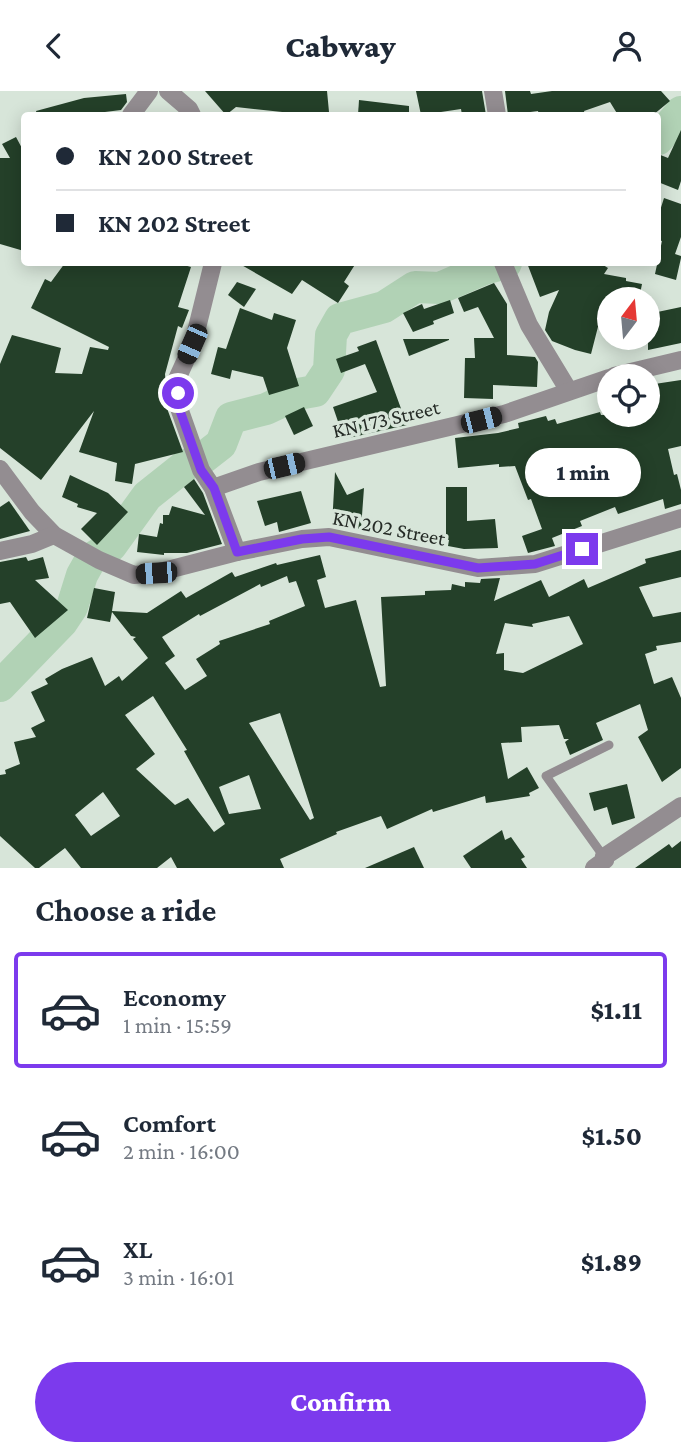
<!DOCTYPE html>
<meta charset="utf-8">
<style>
:root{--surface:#fff;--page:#f2f2f3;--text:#1f2937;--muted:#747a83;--line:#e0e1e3;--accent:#7c3aed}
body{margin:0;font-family:"Crimson Pro",serif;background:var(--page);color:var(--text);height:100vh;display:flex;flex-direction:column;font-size:26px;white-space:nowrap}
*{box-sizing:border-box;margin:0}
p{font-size:23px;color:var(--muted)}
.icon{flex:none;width:38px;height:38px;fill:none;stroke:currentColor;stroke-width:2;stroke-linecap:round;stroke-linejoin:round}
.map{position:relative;height:777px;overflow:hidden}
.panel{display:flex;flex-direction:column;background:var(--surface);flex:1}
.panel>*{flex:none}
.banner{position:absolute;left:21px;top:21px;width:640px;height:154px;border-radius:7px;box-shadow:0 4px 18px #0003;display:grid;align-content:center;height:154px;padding:0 35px;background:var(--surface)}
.needle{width:46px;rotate:16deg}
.tools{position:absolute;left:597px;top:196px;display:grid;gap:14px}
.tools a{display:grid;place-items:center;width:63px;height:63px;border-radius:50%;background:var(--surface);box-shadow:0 4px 18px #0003;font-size:35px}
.end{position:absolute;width:32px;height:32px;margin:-16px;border:9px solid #7c3aed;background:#fff;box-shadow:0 0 0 4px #fff}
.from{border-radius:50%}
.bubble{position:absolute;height:49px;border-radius:24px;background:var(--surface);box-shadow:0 4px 18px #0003;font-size:23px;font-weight:800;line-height:49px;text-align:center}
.car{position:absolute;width:21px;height:42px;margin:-21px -10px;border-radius:9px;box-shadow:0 0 5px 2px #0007;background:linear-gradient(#222 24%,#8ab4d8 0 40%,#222 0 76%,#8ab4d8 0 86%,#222 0)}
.banner b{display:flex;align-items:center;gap:24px;height:66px;font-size:26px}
.banner b+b{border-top:2px solid var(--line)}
.banner i{width:18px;height:18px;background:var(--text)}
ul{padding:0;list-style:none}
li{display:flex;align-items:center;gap:21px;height:116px;margin:0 14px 10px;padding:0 21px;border:4px solid transparent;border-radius:7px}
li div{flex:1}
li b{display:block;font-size:26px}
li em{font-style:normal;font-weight:800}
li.on{border-color:var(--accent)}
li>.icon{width:63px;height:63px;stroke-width:1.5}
h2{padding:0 35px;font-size:32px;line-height:84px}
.action{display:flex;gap:14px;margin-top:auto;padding:14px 35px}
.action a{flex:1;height:80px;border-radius:42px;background:var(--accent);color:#fff;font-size:28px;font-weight:800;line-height:80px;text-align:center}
header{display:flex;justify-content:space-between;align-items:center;height:91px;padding:0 35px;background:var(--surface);font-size:32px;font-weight:800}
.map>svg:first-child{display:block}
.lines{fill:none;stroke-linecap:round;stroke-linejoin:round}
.river{stroke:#b1d2b5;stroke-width:32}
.building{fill:#244029;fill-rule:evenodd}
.lane{stroke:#938d91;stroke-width:9}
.street{stroke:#938d91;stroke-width:18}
.route{stroke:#7c3aed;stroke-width:9}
.labels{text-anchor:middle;stroke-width:7;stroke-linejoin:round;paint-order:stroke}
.street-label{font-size:21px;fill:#252b26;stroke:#d7e5d9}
</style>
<header><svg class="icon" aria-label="back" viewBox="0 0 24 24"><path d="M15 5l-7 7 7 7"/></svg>Cabway<svg class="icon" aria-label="person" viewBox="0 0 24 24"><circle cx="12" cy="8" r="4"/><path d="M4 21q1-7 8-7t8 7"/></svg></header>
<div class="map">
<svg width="681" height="777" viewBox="0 0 681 777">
<rect width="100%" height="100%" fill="#d7e5d9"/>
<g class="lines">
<!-- river -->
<g class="river">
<path d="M658 48 681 21"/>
<path d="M0 595 62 531 72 516 82 484 91 468 111 455 147 405 186 374 203 367 221 353 231 327 266 318 298 303 315 300 329 279 331 244 340 228 384 216 415 196 440 197 484 178 506 172"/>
</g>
</g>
<!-- building -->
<g class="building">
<path d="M205 0H327L329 21 301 23 236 16 226 24Z"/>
<path d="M416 0H482L486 24H462L461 18 421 24Z"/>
<path d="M505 0H530L531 3 552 0H661L670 10 653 24H618L610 11 584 20 585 24H539L538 20 508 24Z"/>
<path d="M126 3 127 11 121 19 81 24H37L36 20 84 7Z"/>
<path d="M359 9 409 15V24H358Z"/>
<path d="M681 39V90L678 99 658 91V63L668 67Z"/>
<path d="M16 46 24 61V160L0 153V67H10L2 53Z"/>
<path d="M664 107 681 113V146L675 163 681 165V167L676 189 655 183 662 150 658 149V126Z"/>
<path d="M65 172H177L191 176 178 216 189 219 182 237 178 235 165 283 168 320 183 361 135 373 132 393 115 390 117 372 79 361 94 320 41 389 0 357V273L12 244 61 257 55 282 82 283 90 256 108 259 109 256 31 217 45 188 51 191Z"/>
<path d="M238 172H356L344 191 349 195 338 212 302 189 292 203Z"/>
<path d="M527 172H600L608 177 604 183 626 187V190L642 193 639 208H609V230L600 228 591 263 575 259 552 250 545 239 549 221 559 199 540 206Z"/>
<path d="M237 191 256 198 244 216 228 204Z"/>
<path d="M494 192 507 213V264L535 266 538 271 537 296 493 294V308L464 307 465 267H475L474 247H494L478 216 464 221 458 207Z"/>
<path d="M450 209 454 222 433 230 434 233 413 241 403 222 422 213 424 218Z"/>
<path d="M681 216V252L648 259V223Z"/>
<path d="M240 217 272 229 274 222 296 229 287 257 299 295 269 304 263 286 232 279 230 288 211 283 218 256 226 258Z"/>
<path d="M403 248H449V249L409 265Z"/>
<path d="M376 249 407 334 344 348 333 316 377 301 365 273 341 282 336 268 359 260 357 256Z"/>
<path d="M681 289V355L668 358 674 384 677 383 681 399V413L665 418 663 408 618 423 615 416 580 430 582 435 552 447 555 455 528 462 522 445 542 438 531 408 528 409 515 375 499 376V373L458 377 455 347 498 342 519 337 518 332 546 325 548 330 555 328 557 333 600 321 601 324H648V294Z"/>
<path d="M304 316 313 335 294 344 285 325Z"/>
<path d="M335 381 347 404 364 397 361 438 332 435Z"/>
<path d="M70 384 108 402 128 421 97 454 81 438 97 422 77 416 78 413 62 406Z"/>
<path d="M194 388 203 402 222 453 187 462H164V464L137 461 139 443 157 446 160 432 163 433V424H169L172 415 205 424 184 396Z"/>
<path d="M446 396H467V430L495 428 498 457 464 458 448 455 449 449 446 448Z"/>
<path d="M301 400 311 432 279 441 277 431 265 435 257 410Z"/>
<path d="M9 410 30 440 0 448V416Z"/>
<path d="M681 459V486L639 496 653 526 681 521V551L656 555 657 559 645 563 654 593 672 586 681 607V677L662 691 638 646 648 639 640 613 596 632 603 649 570 664 565 651 569 648H564L559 634 521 636 522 651 501 652 508 688 527 676 539 697 529 702 530 705 486 712 485 705 433 721 432 718 387 738 381 725 336 741 337 743 280 768 284 777H177L171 766 157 777H81L65 757 39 777H35L0 745V684L6 683 5 679 20 673 14 651 36 646 31 637 45 630 31 601 48 593 45 588 62 578 92 566 105 595 119 585 122 590 148 567 133 548 136 546 131 545 112 521 110 531 87 527 94 497 115 501 112 520 147 522 181 500 186 507 232 481 235 486 276 472 277 474 320 464 326 486 317 489 325 517 356 509 380 596 386 595 381 506 425 504V500L451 499 452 493 465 496V491L480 492 481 488 500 487 494 510 541 489 549 506 584 488 588 497 646 472 645 468ZM287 485 289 492 296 490 305 515 269 530 270 533 219 550 220 553 196 568 207 585 185 599 165 572 175 565 162 546 199 523 200 525 260 493 261 496ZM569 525 583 553 523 582 504 579V562L496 563 505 532 533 536 532 533ZM153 605 187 659 184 660 225 733 214 741 188 707 175 714 136 678 155 663 125 624ZM280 622 314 727 310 729 249 632ZM249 684 261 718 229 723 219 696ZM103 701 120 725 91 745 75 724Z"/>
<path d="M26 466 28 470 43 466 49 487 35 489 68 519 35 547 10 511 0 513V471Z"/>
<path d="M627 693 635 727 612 734 607 716 594 720 589 702Z"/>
<path d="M502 739 505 749 511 746 525 766 521 768 527 777H471L463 765Z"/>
<path d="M681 750V777H635L669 753 672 757Z"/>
<path d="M414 756 424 777H365Z"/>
</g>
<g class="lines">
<!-- lane -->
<path class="lane" d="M604 766 546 685 609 654"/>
<!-- street -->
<g class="street">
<path d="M168 0 189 18 192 24"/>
<path d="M493 0 497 24"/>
<path d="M131 24 149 0"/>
<path d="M213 172 193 253 177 288 179 317 201 379 213 397 237 461"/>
<path d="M503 172 529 234 569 300"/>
<path d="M614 285 681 269"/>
<path d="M0 378 32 421 54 444 99 469 134 484 156 482 237 461 302 448 329 446 478 477 535 473 681 427"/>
<path d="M213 397 259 381 504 323 609 287"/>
<path d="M0 460 32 453 54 444"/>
<path d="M594 777 605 769 604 766 681 715"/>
</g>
</g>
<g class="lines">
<!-- route -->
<path class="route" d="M178 302 179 317 201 379 214 397 237 461 302 448 329 446 478 477 535 473 582 458"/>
</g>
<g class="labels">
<!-- street labels -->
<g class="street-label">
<text transform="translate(386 328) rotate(-13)" y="7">KN 173 Street</text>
<text transform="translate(389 437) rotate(11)" y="7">KN 202 Street</text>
</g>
</g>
</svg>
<div class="tools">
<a><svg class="needle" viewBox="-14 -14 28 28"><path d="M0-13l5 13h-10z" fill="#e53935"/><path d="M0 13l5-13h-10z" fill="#747a83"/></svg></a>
<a><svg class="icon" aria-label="locate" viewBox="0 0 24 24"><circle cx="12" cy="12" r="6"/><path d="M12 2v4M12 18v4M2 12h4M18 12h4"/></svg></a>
</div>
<i class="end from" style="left:178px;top:302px"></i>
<i class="end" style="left:582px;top:458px"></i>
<div class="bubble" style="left:525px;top:357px;width:116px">1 min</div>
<i class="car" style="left:192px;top:253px;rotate:204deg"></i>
<i class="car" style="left:481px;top:329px;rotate:76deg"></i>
<i class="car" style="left:284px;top:375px;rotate:77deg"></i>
<i class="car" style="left:156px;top:482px;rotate:266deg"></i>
<div class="banner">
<b><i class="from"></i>KN 200 Street</b>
<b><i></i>KN 202 Street</b>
</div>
</div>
<section class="panel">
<h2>Choose a ride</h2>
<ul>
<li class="on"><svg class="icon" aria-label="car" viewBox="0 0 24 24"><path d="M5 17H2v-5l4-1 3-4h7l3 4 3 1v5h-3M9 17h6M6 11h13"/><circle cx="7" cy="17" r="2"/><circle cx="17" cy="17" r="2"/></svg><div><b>Economy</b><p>1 min · 15:59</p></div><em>$1.11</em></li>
<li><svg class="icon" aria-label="car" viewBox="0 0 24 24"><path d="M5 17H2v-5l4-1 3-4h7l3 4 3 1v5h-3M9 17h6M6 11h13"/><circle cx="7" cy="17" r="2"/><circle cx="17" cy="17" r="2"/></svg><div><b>Comfort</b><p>2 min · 16:00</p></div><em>$1.50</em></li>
<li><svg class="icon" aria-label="car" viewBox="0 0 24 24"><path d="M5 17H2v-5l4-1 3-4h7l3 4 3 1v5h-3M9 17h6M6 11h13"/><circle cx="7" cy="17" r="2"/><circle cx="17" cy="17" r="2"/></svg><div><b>XL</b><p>3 min · 16:01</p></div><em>$1.89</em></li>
</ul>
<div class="action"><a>Confirm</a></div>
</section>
